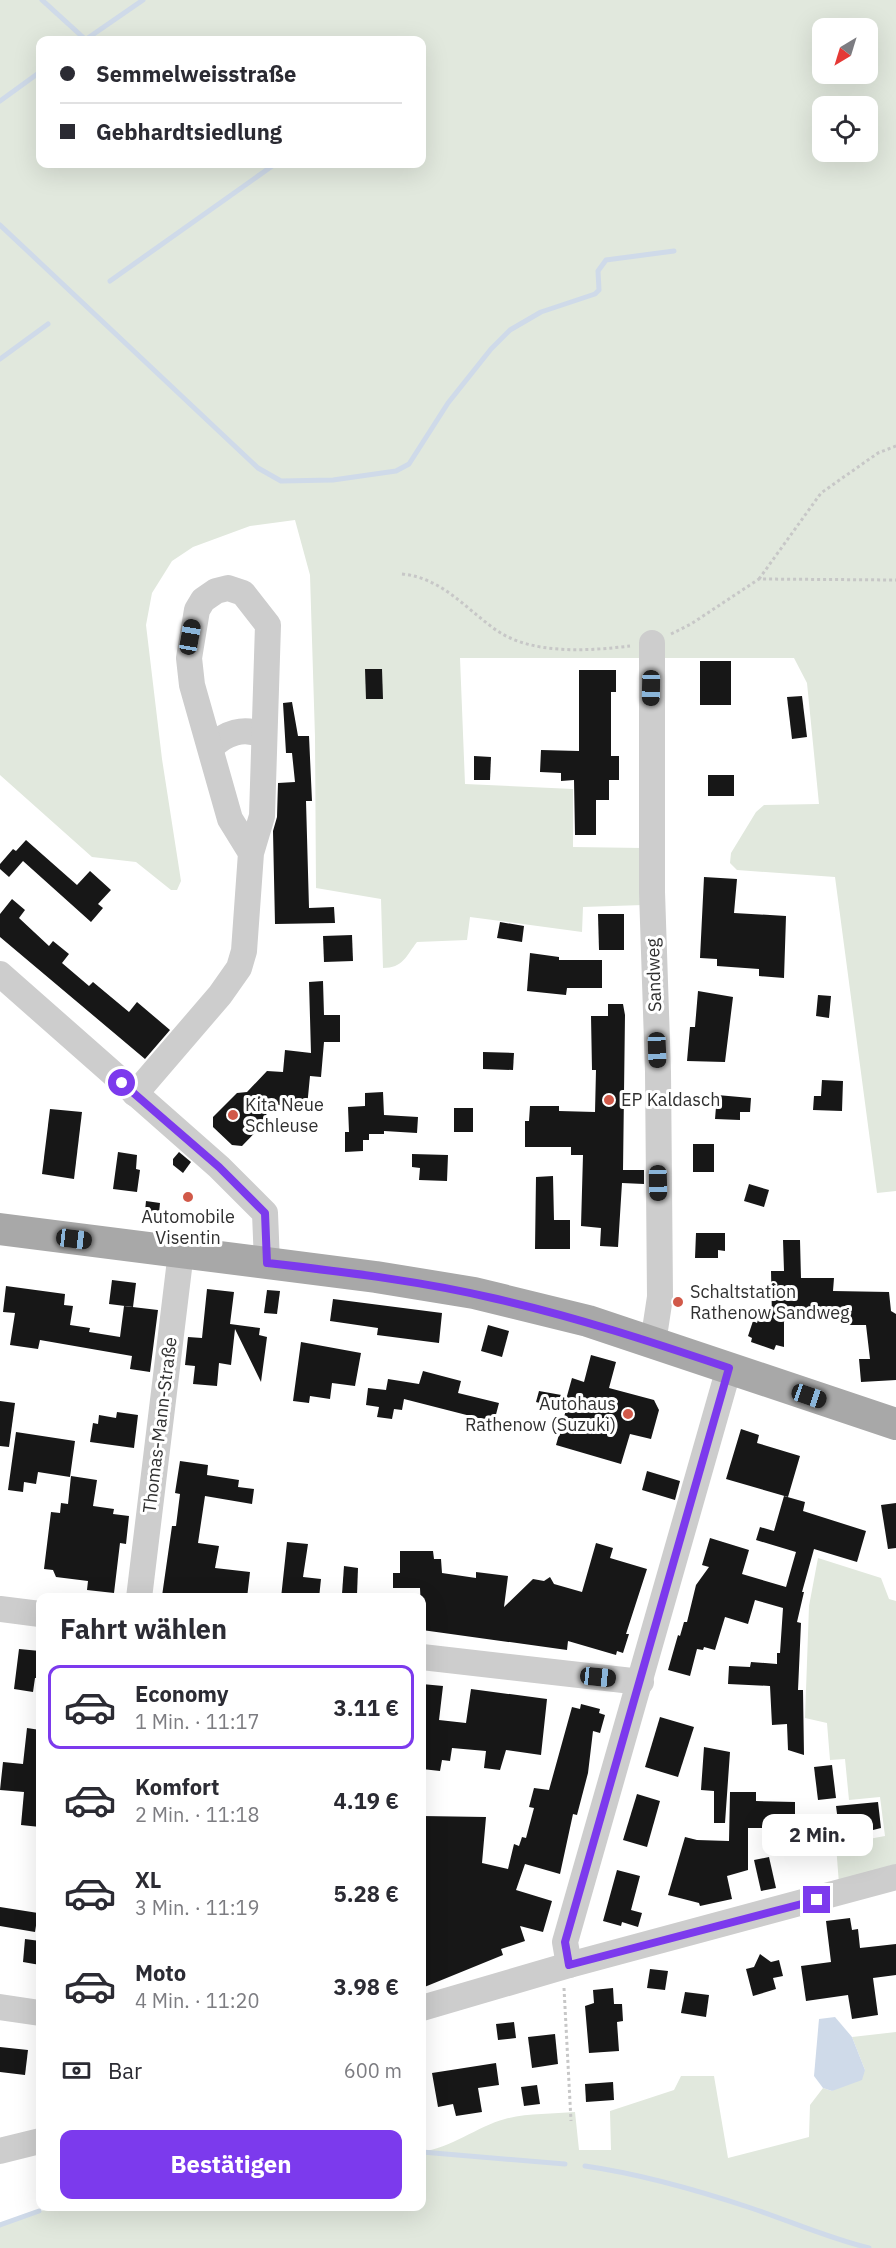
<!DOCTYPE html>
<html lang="de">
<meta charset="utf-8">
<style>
:root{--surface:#fff;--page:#f2f2f3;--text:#2b2b33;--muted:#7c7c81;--line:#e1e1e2;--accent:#7c3aed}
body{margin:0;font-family:"IBM Plex Sans",sans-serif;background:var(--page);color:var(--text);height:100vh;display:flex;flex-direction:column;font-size:22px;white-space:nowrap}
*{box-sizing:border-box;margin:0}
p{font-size:20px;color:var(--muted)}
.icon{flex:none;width:33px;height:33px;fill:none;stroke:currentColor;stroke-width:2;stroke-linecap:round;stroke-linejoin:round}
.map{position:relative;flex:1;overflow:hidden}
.panel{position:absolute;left:36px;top:1593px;width:390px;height:618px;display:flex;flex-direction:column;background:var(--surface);border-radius:12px;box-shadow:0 6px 24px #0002}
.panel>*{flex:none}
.top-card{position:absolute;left:36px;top:36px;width:390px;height:132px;border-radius:12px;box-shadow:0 6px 24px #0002;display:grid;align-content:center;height:132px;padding:0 24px;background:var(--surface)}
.needle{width:39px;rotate:218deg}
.buttons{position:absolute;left:812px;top:18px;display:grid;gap:12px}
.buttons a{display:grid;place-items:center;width:66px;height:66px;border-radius:12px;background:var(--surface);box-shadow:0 6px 24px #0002;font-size:30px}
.end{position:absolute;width:27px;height:27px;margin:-14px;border:8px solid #7c3aed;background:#fff;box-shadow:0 0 0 3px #fff}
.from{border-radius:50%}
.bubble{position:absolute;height:42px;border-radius:12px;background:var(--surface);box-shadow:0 6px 24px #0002;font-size:20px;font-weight:700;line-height:42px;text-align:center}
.car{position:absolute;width:18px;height:36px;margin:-18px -9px;border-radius:8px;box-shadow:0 0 4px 2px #0007;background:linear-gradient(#222 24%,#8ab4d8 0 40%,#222 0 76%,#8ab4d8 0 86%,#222 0)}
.top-card b{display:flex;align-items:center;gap:21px;height:57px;font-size:22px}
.top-card b+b{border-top:2px solid var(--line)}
.top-card i{width:15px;height:15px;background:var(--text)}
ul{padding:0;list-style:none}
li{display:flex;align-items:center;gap:18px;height:84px;margin:0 12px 9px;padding:0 12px;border:3px solid transparent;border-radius:12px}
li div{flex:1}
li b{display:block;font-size:22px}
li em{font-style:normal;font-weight:700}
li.on{border-color:var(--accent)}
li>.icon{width:54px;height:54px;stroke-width:1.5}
h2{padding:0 24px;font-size:27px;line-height:72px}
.pay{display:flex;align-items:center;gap:15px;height:66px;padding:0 24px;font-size:22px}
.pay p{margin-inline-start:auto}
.cta{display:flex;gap:12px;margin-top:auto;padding:12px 24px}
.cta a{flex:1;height:69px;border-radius:12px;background:var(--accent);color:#fff;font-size:24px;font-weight:700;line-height:69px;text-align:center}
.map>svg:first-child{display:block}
.green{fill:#e1e8dd;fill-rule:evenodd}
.water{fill:#cfdae9}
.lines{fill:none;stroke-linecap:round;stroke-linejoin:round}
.stream{stroke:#cfdae9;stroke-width:5}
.building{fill:#171717}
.path{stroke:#c7c7c7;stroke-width:3;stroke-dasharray:3 3;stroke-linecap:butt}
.minor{stroke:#cdcdcd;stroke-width:26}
.major{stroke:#a8a8a8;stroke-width:32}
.route{stroke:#7c3aed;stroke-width:8}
.poi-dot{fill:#d15949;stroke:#fff;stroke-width:2}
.labels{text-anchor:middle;stroke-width:6;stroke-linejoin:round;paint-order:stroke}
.street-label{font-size:18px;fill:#303030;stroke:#fff}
.poi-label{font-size:18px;fill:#303030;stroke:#fff;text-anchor:start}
</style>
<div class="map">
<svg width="896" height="2248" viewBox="0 0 896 2248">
<rect width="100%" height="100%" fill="#fff"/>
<!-- green -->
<g class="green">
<path d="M0 0H896V1191L877 1193 835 877 737 870 730 863 731 853 756 812 764 805 819 804 807 683 794 658H460L465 784 573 789V847L643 848V905L583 907 582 932 470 917 467 940 417 942C406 956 403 968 383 968L381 899 316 888 315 737 310 575 295 520 250 526 193 547 172 561 152 593 146 625 162 759 181 881 177 890H171L136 862 92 857 0 775ZM822 28H867V74H822ZM40 40H422V164H40ZM822 106H867V152H822Z"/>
<path d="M818 1558 881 1578 889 1599 896 1601V1869L839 1884 836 1845 885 1836 880 1797 849 1800 845 1759 830 1760 827 1723 805 1718 809 1606Z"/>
<path d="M896 2032V2248H0V2223L58 2206H422V2151C448 2150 478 2126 505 2119 527 2113 553 2114 575 2112L579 2150H611L610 2111 674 2090 681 2076H714L728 2158 809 2137 810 2105 823 2088 832 2091 865 2070 852 2037Z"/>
</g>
<!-- water -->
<path class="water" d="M835 2017 852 2037 865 2070 862 2080 832 2091 823 2088 814 2076 819 2019Z"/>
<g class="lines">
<!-- stream -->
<g class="stream">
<path d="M42 0 86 40"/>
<path d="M85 40 143 0"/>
<path d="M0 101 40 72"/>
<path d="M0 225 258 468 281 481 333 480 396 471 409 464 448 403 491 349 510 330 541 312 595 294 599 290 598 271 606 260 674 251"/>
<path d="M110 281 275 164"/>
<path d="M0 359 48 324"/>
<path d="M422 2152 565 2164"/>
<path d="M585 2166C641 2174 697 2190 751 2208 790 2221 828 2238 869 2248"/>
<path d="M0 2225 39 2211"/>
</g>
</g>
<!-- building -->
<g class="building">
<rect x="700" y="661" width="31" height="44"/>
<path d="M365 669H382L383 699H366Z"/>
<path d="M579 670H616V692H611V756H619V780H609V800H596V835H575L574 780 561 781V773L540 772 541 750 579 751Z"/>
<path d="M802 696 807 737 792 739 787 697Z"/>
<path d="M292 702 298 736H309L312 801H306L309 908 334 907 335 923 275 924 273 831 277 817 278 783 295 782 292 753H286L283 703Z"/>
<path d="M474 756 491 757 490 780H474Z"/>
<rect x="708" y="775" width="26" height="21"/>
<path d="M26 840 77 885 90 871 111 890 98 904 103 908 91 922 23 861 9 877 0 869V864L13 849 16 851Z"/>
<path d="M704 877 737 879 734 913 786 916 784 978 759 976V969L717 966V959L700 958Z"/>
<path d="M12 899 25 910 19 918 49 946 53 941 69 954 62 963 89 986 93 982 129 1012 137 1002 170 1030 145 1059 0 937V914Z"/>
<path d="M598 914H624V950H599Z"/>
<path d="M500 922 524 926 522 942 497 938Z"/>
<path d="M352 935 353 961 324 962 323 936Z"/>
<path d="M530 953 559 957V960H602V988H567L566 995 527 991Z"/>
<path d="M323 981 324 1015H340V1042H324L321 1077 310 1076 307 1107 267 1104 266 1121 242 1146 232 1145 213 1127V1117L237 1093 247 1092 267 1071 283 1072 285 1050 311 1053 309 982Z"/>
<path d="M698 991 733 997 725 1062 687 1061 690 1027H695Z"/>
<path d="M818 995 831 996 829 1018 816 1016Z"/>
<path d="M608 1004H623L625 1015 623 1170H644V1184L622 1183 618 1247 600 1246 601 1228 581 1226 583 1155H571V1147H525V1121H529L530 1106H559V1111L595 1112 596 1070H592L591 1016H608Z"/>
<path d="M483 1052 514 1053 513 1070 483 1069Z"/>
<path d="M822 1080 843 1081 842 1111 813 1110 814 1096H821Z"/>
<path d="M383 1092 384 1115 418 1117 417 1133 384 1131V1134H369V1140H363V1151L345 1152V1132H349L348 1107 365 1106V1093Z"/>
<path d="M717 1095 751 1098 750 1112H740V1120L715 1119Z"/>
<rect x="454" y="1108" width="19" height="24"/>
<path d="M50 1109 82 1112 74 1179 42 1174Z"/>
<rect x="693" y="1144" width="21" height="28"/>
<path d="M118 1152 137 1155 136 1169 140 1170 137 1192 113 1189Z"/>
<path d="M179 1152 191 1162 183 1173 173 1165V1159Z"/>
<path d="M412 1154 448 1155 447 1181 419 1180 420 1168 412 1167Z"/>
<path d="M553 1176 554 1220H570V1249H535L536 1177Z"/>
<path d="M749 1184 769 1190 764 1207 744 1201Z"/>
<path d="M146 1201 160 1203 158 1223 144 1221Z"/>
<path d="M696 1233H725V1251L718 1250V1258H695Z"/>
<path d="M783 1240H800L801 1278H834L833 1291 889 1292 891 1311 896 1314V1380L861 1382 859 1359H870L866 1325H845L846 1309 788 1308 784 1322V1347L776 1345 774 1350 751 1342 752 1338 748 1336 753 1321 757 1323 760 1314 772 1318 771 1271H784Z"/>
<path d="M112 1280 136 1283 133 1307 109 1304Z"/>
<path d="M6 1286 65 1294 64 1305 73 1306 70 1325 90 1328 89 1332 120 1337 124 1306 158 1310 150 1372 130 1369 132 1356 40 1340 38 1349 10 1345 15 1313 3 1312Z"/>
<path d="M207 1289 234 1292 230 1324 260 1328 259 1335 267 1337 261 1382 235 1329 231 1365 219 1363 217 1386 193 1384 195 1366 185 1365 188 1337 202 1338Z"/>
<path d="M267 1290 280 1291 277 1314 264 1313Z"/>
<path d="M333 1299 442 1313 439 1343 377 1335 378 1328 330 1321Z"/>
<path d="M488 1325 509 1331 502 1357 481 1351Z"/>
<path d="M301 1342 361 1353 355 1386 332 1383 330 1399 310 1396 309 1403 293 1401Z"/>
<path d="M591 1355 616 1362 609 1388 654 1400 659 1410 651 1439 630 1434 621 1464 556 1445 566 1410 536 1402 539 1391 567 1396 572 1378 584 1382Z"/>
<path d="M423 1371 461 1381 458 1393 499 1403 494 1422 404 1399 402 1410 394 1409 392 1419 377 1417 379 1407 366 1405 368 1388 386 1390 388 1379 419 1384Z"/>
<path d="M0 1401 15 1403 9 1447 0 1446Z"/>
<path d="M117 1412 138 1415 134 1448 90 1442 93 1423 98 1424 99 1415 116 1418Z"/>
<path d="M741 1429 759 1435 757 1443 800 1456 788 1497 726 1479Z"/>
<path d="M16 1432 75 1441 70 1477 38 1472 36 1484 24 1482 23 1492 8 1490Z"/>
<path d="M180 1461 208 1465 207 1475 239 1480 238 1487 254 1489 252 1504 205 1496 198 1543 219 1546 215 1568 250 1572 247 1598 162 1596 172 1526H176L180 1494 175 1493Z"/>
<path d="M647 1471 680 1481 675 1500 642 1490Z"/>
<path d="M71 1476 97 1480 93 1506 114 1509 113 1514 129 1516 126 1544 120 1543 114 1593 87 1590 88 1581 56 1577 53 1570 44 1569 51 1512 60 1513 61 1503 68 1504Z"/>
<path d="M784 1496 805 1502 803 1511 866 1531 857 1562 814 1549 802 1592H804L797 1622 801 1623 798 1690H803L804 1755 788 1750 787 1724 772 1725 770 1686 728 1684 729 1666 750 1667 751 1662 777 1664V1653H780L783 1608 755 1600 748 1624 725 1617 715 1650 704 1647 703 1650 697 1649 690 1676 668 1670 678 1635 680 1636 684 1622H687L696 1585 709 1567 702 1565 710 1538 749 1550 742 1574 786 1587 796 1552 756 1540 760 1527 774 1531Z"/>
<path d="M896 1503V1548L888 1549 881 1505Z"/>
<path d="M287 1542 308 1544 303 1577 321 1579 319 1598H281Z"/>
<path d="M596 1543 613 1548 610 1558 647 1569 626 1634H629L623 1653 617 1651 616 1655 568 1641 567 1650 422 1630 420 1588H393V1573H400V1551H433L434 1559H441L442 1573 476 1578V1572L508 1576 504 1607 533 1579 544 1581 550 1577 554 1584 582 1592Z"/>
<path d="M344 1566 358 1568 357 1595 342 1594Z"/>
<path d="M19 1649 40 1651V1678H35L33 1692 14 1689Z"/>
<path d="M422 1684 443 1686 439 1720 466 1723 471 1689 547 1699 541 1755 506 1750 500 1770 484 1768 486 1751 452 1748 450 1761 442 1760 440 1771 422 1769Z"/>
<path d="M581 1704 600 1709 599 1713 605 1715 600 1733 593 1731 588 1773 577 1815 573 1814 560 1874 525 1864 516 1890 552 1901 543 1932 520 1926 525 1941 501 1949 503 1955 422 1988V1816L486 1817 482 1863 508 1869 514 1844 519 1846 522 1837 526 1838 534 1808 529 1807 534 1788 549 1790 572 1707 580 1709Z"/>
<path d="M660 1717 694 1727 678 1777 645 1767Z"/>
<path d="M27 1728 40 1730V1827L21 1825 24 1792 0 1790 3 1762 23 1764Z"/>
<path d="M704 1747 730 1752 725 1823H714V1791L701 1790Z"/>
<path d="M832 1765 836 1798 818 1800 814 1767Z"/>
<path d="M730 1792H756V1801L795 1802V1835H775L774 1828H748V1870L727 1876 732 1899 700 1906 699 1903 668 1895 685 1837 697 1840 729 1841Z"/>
<path d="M637 1794 660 1801 647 1847 623 1840Z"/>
<path d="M878 1802 881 1828 873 1830V1834L840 1837 836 1806Z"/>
<path d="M769 1857 776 1888 761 1891 754 1860Z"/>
<path d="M617 1870 640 1876 631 1910 642 1913 638 1927 622 1922 621 1926 603 1921Z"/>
<path d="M0 1907 38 1913 35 1932 0 1926Z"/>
<path d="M850 1918 852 1930 858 1929 860 1948 896 1944V1975L873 1978 878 2015 852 2019 848 1995 806 2001 801 1966 831 1962 826 1921Z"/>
<path d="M25 1939 40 1941V1965L23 1962Z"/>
<path d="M760 1954 771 1962 779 1960 783 1976 773 1978 776 1989 753 1996 746 1969 754 1967Z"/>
<path d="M650 1969 668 1971 665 1990 647 1988Z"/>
<path d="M613 1988 614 2004H622L623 2021 617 2022 619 2051 589 2053 585 2006 594 2003 593 1990Z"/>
<path d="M685 1992 709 1995 706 2017 681 2013Z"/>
<path d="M514 2022 516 2038 498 2040 496 2024Z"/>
<path d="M555 2034 558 2064 532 2068 528 2037Z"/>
<path d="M0 2047 28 2050 25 2075 0 2072Z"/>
<path d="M496 2063 499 2085 478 2088 482 2112 456 2116 453 2104 438 2107 432 2073Z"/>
<path d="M613 2082 614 2100 586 2102 585 2084Z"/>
<path d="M537 2085 540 2104 524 2106 521 2087Z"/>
</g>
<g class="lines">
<!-- path -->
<g class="path">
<path d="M402 574C442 578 465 608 496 630 532 655 588 651 630 646"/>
<path d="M759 579 821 493 878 453 896 446"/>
<path d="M671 634 691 624 759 579 896 580"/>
<path d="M564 1988 571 2121"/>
</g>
<!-- minor -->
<g class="minor">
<path d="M652 643V892L658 1072 660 1297 653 1343"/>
<path d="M211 748C224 733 245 726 263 736"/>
<path d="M0 974 219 1167 265 1213 267 1263"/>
<path d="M135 1094 220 995 239 968 244 951 251 853 230 819 192 685 189 658 197 610 203 600 216 591 228 588 243 593 268 625 262 816 251 853"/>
<path d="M139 1598 181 1252"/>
<path d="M0 1609 40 1614"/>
<path d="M422 1657 641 1682"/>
<path d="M569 1965 565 1942 729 1368"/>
<path d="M0 2007 40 2013"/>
<path d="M422 2008 569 1965 896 1877"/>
<path d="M0 2151 40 2141"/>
</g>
<!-- major -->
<path class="major" d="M0 1229 376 1277 474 1293 588 1321 896 1424"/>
</g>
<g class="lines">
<!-- route -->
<path class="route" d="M122 1083 219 1167 265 1213 267 1263C344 1272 422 1281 497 1299 576 1317 652 1342 729 1368L565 1942 569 1965 817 1900"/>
</g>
<!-- markers -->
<g class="poi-dot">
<circle cx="609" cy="1100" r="6"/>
<circle cx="233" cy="1115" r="6"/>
<circle cx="188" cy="1197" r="6"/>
<circle cx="678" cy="1302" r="6"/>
<circle cx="628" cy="1414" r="6"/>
</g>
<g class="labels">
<!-- street labels -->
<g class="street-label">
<text transform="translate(654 975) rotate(-92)" y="6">Sandweg</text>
<text transform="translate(160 1425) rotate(-83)" y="6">Thomas-Mann-Straße</text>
</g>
<!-- poi labels -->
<g class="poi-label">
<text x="621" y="1106">EP Kaldasch</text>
<text x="245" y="1111">Kita Neue<tspan x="245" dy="21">Schleuse</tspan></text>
<text x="188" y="1223" text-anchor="middle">Automobile<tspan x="188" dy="21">Visentin</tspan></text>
<text x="690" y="1298">Schaltstation<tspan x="690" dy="21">Rathenow Sandweg</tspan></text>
<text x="616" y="1410" text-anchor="end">Autohaus<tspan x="616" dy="21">Rathenow (Suzuki)</tspan></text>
</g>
</g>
</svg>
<div class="buttons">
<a><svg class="needle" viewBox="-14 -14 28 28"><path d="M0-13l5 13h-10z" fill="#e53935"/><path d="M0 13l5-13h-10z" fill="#7c7c81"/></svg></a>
<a><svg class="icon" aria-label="locate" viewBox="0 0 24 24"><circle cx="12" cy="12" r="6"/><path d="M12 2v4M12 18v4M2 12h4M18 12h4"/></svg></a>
</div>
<i class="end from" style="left:122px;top:1083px"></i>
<i class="end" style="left:817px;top:1900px"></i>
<div class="bubble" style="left:762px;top:1814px;width:111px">2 Min.</div>
<i class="car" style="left:190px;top:637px;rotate:10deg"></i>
<i class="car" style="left:651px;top:688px;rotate:181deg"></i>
<i class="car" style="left:657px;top:1050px;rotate:178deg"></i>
<i class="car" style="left:658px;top:1183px;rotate:179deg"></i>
<i class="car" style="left:74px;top:1239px;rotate:97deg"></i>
<i class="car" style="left:809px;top:1396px;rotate:109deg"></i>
<i class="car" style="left:598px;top:1677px;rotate:96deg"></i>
<div class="top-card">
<b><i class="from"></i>Semmelweisstraße</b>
<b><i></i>Gebhardtsiedlung</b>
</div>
<section class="panel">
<h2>Fahrt wählen</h2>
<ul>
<li class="on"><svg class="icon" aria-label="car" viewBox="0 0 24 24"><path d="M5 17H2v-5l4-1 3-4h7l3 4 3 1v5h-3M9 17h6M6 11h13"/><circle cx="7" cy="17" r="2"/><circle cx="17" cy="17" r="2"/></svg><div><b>Economy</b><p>1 Min. · 11:17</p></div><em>3.11 €</em></li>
<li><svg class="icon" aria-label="car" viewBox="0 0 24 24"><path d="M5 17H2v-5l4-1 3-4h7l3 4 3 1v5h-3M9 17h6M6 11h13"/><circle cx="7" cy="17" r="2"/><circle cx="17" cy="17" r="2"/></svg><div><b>Komfort</b><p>2 Min. · 11:18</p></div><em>4.19 €</em></li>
<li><svg class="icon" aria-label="car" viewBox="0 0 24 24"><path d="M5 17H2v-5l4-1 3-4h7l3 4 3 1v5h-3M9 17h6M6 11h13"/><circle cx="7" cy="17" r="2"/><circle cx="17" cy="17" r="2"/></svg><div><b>XL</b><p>3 Min. · 11:19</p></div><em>5.28 €</em></li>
<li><svg class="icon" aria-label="car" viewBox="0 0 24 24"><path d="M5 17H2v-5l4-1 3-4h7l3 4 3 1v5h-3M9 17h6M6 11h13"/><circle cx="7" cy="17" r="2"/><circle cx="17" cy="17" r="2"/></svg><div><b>Moto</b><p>4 Min. · 11:20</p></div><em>3.98 €</em></li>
</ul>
<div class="pay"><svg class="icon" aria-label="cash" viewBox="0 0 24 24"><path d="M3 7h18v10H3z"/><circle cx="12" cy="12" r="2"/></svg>Bar<p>600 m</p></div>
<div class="cta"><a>Bestätigen</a></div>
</section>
</div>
